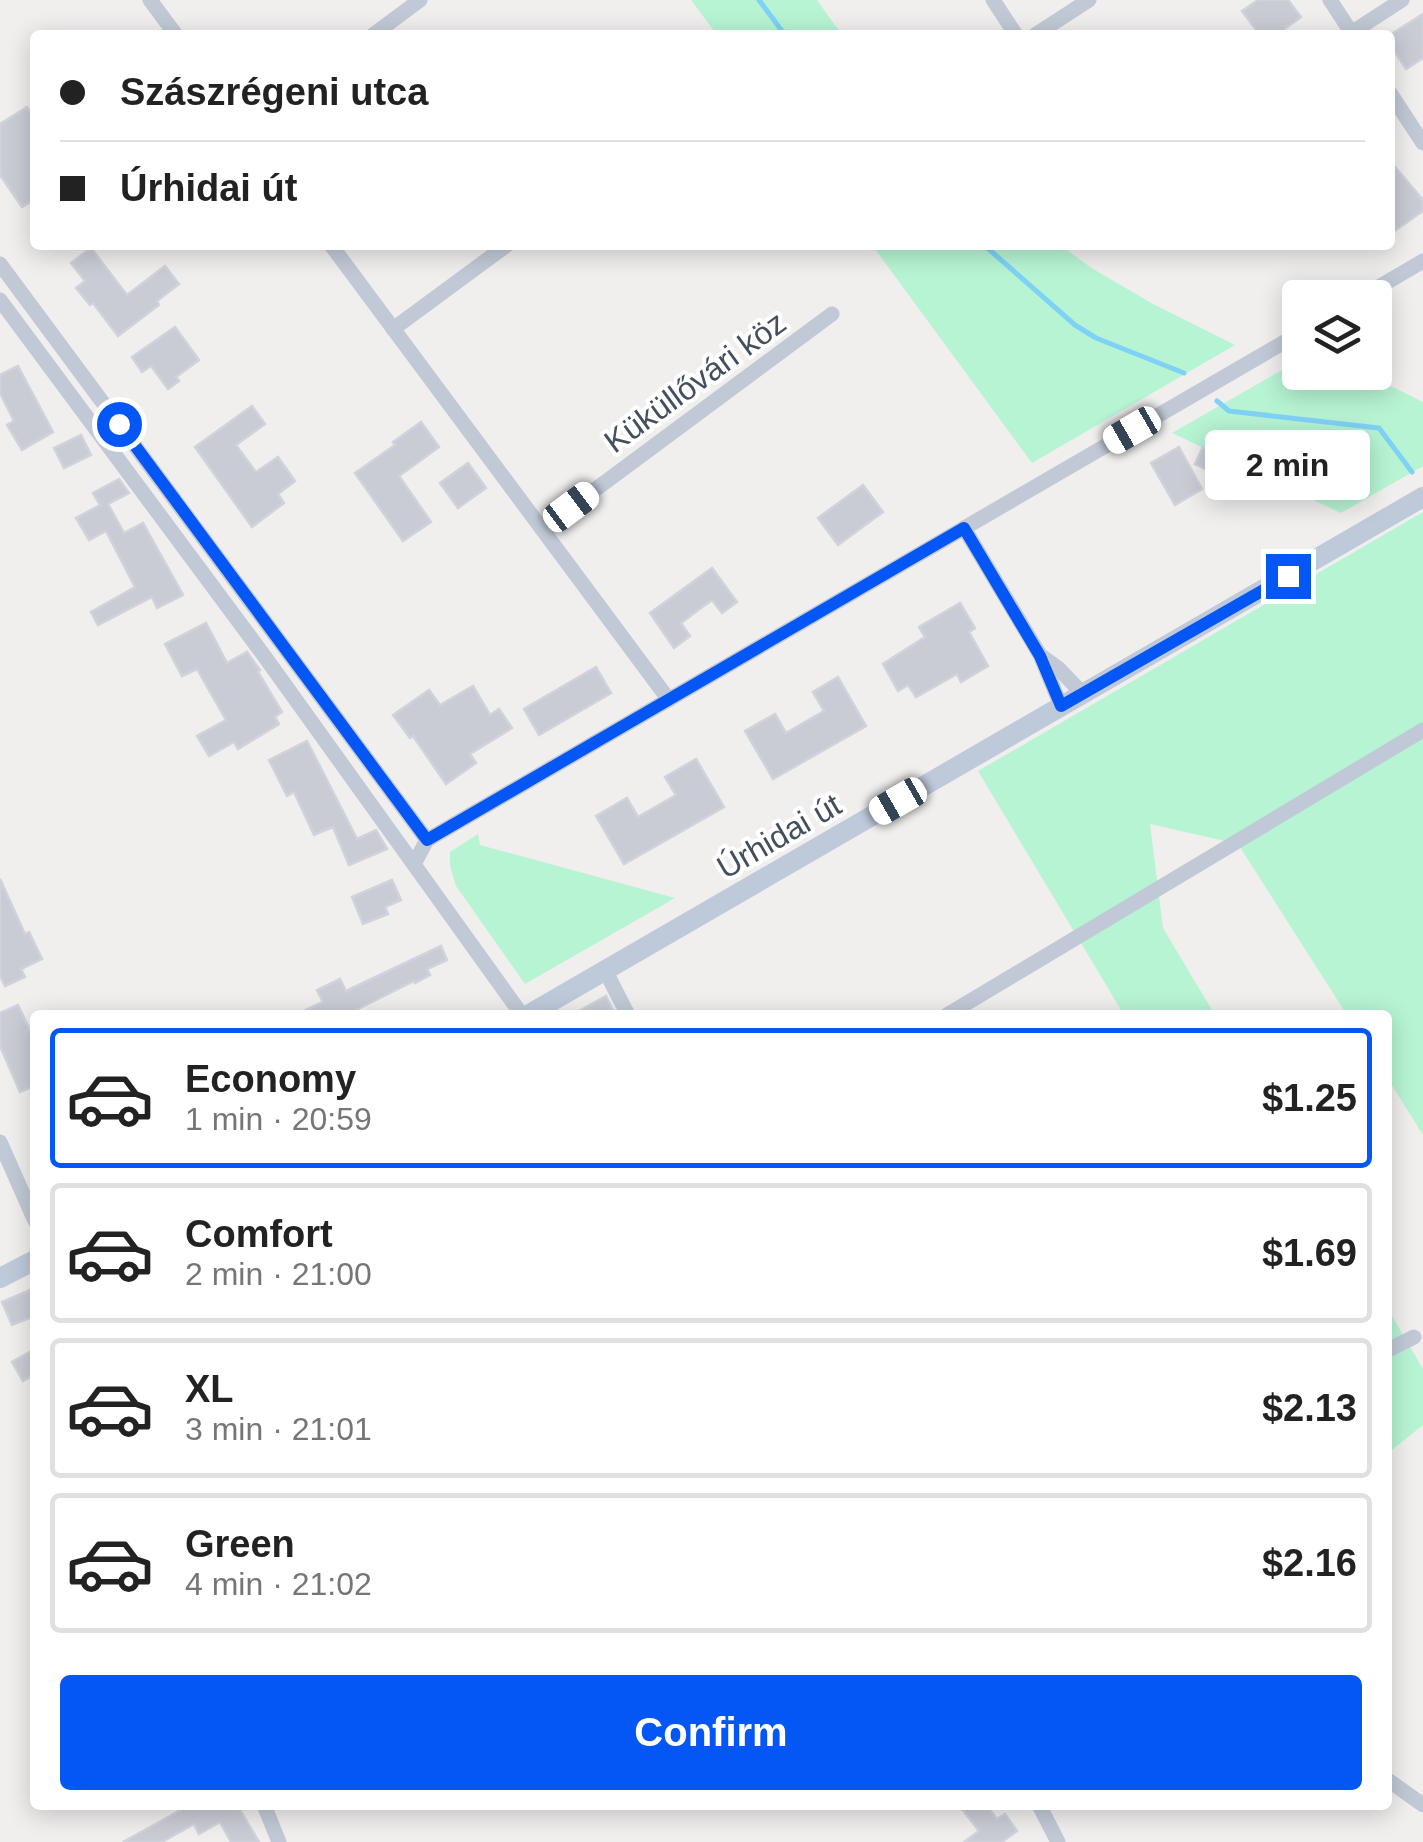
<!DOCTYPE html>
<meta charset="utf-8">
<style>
:root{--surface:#fff;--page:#f2f2f2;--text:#222;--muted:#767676;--line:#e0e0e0;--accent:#0456f5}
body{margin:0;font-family:Arial,sans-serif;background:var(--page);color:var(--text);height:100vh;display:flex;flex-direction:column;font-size:38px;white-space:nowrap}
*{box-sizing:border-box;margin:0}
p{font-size:32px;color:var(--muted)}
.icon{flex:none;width:55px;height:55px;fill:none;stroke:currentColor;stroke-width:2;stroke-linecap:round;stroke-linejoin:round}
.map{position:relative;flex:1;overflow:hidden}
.panel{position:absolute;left:30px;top:1010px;width:1362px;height:800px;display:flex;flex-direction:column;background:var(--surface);border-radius:10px;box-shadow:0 5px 25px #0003}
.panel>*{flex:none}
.banner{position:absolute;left:30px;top:30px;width:1365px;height:220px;border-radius:10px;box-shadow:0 5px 25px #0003;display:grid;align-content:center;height:220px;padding:0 30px;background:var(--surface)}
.fabs{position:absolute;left:1282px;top:280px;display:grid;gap:20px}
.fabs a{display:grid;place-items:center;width:110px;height:110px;border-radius:10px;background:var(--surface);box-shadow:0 5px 25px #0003;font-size:50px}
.end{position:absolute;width:45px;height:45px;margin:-22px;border:12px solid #0456f5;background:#fff;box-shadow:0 0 0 5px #fff}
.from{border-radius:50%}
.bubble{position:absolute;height:70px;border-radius:10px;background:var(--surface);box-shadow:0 5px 25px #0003;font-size:32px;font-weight:700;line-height:70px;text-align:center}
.car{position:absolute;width:30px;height:60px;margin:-30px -15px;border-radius:12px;box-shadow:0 0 8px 2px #0007;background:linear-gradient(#fff 24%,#345 0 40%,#fff 0 76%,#345 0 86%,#fff 0)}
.banner b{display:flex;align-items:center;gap:35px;height:95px;font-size:38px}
.banner b+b{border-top:2px solid var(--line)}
.banner i{width:25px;height:25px;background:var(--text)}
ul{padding:18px 0 0;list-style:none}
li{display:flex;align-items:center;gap:30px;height:140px;margin:0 20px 15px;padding:0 10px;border:5px solid var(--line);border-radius:10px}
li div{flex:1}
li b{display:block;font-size:38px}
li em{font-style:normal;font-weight:700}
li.on{border-color:var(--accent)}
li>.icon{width:90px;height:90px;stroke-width:1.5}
.cta{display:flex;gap:20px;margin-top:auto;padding:20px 30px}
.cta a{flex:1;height:115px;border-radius:10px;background:var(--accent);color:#fff;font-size:40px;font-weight:700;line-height:115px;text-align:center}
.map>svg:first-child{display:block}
.green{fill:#b7f4d4}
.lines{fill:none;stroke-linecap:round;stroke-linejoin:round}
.stream{stroke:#7fd2f6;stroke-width:5}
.building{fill:#c9ccd5;stroke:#d1d3db;stroke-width:2.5}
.minor{stroke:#c0c9d5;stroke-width:15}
.secondary{stroke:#bec9da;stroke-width:20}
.route{stroke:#0456f5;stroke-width:12}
.labels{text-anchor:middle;stroke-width:8;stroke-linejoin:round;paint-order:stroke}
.street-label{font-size:32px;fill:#444f5e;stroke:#fff}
</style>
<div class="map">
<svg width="1423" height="1842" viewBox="0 0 1423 1842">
<rect width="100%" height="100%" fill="#f1eeee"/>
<!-- green -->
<g class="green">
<path d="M691 0H817L842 35H717Z"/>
<path d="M872 245H1060L1093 269 1155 305 1235 345 1032 463Z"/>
<path d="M1296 362 1300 363V372L1350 373 1395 388 1423 402V466L1341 513 1172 433Z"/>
<path d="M1423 512V1135L1388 1079V1015H1347L1238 844 1150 824 1163 928 1215 1015H1124L978 771Z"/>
<path d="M478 834 480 845 675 898 525 984 456 886 450 866V852Z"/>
<path d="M1388 1309 1423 1369V1425L1388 1453Z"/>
</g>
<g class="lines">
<!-- stream -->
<g class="stream">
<path d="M759 0 785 35"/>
<path d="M984 245 1075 325 1096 338 1184 373"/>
<path d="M1217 401 1229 411 1379 428 1412 472"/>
</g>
</g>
<!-- building -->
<g class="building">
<path d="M1258 0H1288L1301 17 1276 35H1260L1242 11Z"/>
<path d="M1423 14V58L1406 69 1390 44V35Z"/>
<path d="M27 107 35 119V199L22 207 0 175V124Z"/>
<path d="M1390 161 1423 200V211L1390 234Z"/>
<path d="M91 248 127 295 165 266 179 284 157 301 159 305 118 336 93 303 90 305 76 288 85 281 71 263Z"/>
<path d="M175 327 199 360 176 377 179 381 168 389 151 366 142 372 132 357Z"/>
<path d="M18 366 53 432 22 450 7 425 14 421 0 393V375Z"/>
<path d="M252 406 265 424 236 445 256 472 278 457 295 481 278 494 284 503 252 527 195 447Z"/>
<path d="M421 422 439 447 399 476 431 522 403 541 355 473 395 445 393 442Z"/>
<path d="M81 435 91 455 64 468 54 448Z"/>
<path d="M1179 447 1202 489 1175 505 1151 463Z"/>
<path d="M1203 447 1248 469 1240 486 1195 464Z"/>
<path d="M468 463 486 488 458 508 440 483Z"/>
<path d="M119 479 129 493 108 504 124 533 143 523 183 595 157 608 152 597 98 625 91 612 135 587 106 531 89 540 76 518 100 505 93 493Z"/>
<path d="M863 485 883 512 838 545 818 518Z"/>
<path d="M712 568 737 602 722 613 712 600 697 611 681 623 690 636 674 648 650 613Z"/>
<path d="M960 603 975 628 969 632 988 666 961 682 957 674 916 697 908 685 898 691 883 664 925 637 919 627Z"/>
<path d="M206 623 227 663 247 652 257 666 260 670 258 672 282 712 275 717 279 724 238 749 234 742 209 756 197 736 226 720 197 669 182 676 165 644Z"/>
<path d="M596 667 611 693 539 735 524 709Z"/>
<path d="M838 677 866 726 773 779 745 731 775 714 786 733 824 711 813 692Z"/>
<path d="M473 686 490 715 499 709 512 728 470 754 476 763 446 784 413 736 410 738 393 715 429 690 440 705Z"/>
<path d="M307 741 357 839 376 830 387 849 349 865 333 827 314 835 294 792 287 796 269 760Z"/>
<path d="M696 759 724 807 624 864 596 816 627 798 638 817 676 795 665 777Z"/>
<path d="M0 879 25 934 29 932 42 959 21 969 25 977 5 986 0 976Z"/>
<path d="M392 880 401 900 385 907 388 914 363 924 352 897Z"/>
<path d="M441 946 447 960 427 969 430 975 415 983 414 981 356 1010 358 1015H295L323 1002 317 990 340 979 346 991Z"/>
<path d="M606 996 615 1015H572Z"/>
<path d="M18 1005 35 1041V1086L20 1092 0 1046V1013Z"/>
<path d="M35 1288V1316L12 1325 2 1302Z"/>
<path d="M35 1349V1374L23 1381 12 1362Z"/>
<path d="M190 1805H237L259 1842H231L220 1822 199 1834 194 1824 162 1842H123Z"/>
<path d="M959 1805H986L997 1819 1005 1814 1017 1831 1002 1842H964L979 1831Z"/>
</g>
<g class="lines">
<!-- minor -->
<g class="minor">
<path d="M150 0 176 35"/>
<path d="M993 0 1016 35"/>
<path d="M1330 0 1353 35"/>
<path d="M1351 33 1402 0"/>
<path d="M373 35 420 0"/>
<path d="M1035 35 1089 0"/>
<path d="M1390 93 1423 143"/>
<path d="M331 245 669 700"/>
<path d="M0 264 427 840"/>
<path d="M1360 298 1423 261"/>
<path d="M0 300 265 657 522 1015"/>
<path d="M393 329 507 245"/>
<path d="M964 528 1040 655 1061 706"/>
<path d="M542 529 832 314"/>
<path d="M1040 655 1058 668 1083 694"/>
<path d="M414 864 427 840 1300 333"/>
<path d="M606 972 628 1015"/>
<path d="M947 1015 1423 730"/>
<path d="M0 1142 35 1221"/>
<path d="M1388 1350 1414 1337"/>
<path d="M1388 1780 1423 1805"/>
<path d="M264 1805 279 1842"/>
<path d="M1039 1805 1058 1842"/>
</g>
<!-- secondary -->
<g class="secondary">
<path d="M528 1015 1423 497"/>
<path d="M0 1278 35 1260"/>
</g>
</g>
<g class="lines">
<!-- route -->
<path class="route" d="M119 424 427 840 964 528 1040 656 1061 706 1288 576"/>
</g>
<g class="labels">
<!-- street labels -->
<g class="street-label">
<text transform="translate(695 382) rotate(-36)" y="11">Küküllővári köz</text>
<text transform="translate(779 836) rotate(-30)" y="11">Úrhidai út</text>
</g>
</g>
</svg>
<div class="fabs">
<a><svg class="icon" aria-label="layers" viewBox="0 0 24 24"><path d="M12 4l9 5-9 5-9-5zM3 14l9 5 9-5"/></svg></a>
</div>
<i class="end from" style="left:119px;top:424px"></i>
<i class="end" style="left:1288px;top:576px"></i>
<div class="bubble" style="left:1205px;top:430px;width:165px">2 min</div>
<i class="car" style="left:1132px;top:430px;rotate:240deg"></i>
<i class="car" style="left:571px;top:507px;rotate:53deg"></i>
<i class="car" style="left:898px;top:801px;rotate:240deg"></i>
<div class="banner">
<b><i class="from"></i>Szászrégeni utca</b>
<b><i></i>Úrhidai út</b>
</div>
<section class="panel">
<ul>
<li class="on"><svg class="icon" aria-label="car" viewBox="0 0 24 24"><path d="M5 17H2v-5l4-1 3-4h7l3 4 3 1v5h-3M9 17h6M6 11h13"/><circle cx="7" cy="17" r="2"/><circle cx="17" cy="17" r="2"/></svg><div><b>Economy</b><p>1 min · 20:59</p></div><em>$1.25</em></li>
<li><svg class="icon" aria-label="car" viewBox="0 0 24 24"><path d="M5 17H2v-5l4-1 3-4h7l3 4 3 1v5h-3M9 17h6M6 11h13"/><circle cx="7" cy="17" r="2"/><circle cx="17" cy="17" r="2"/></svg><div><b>Comfort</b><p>2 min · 21:00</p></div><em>$1.69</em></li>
<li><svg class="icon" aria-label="car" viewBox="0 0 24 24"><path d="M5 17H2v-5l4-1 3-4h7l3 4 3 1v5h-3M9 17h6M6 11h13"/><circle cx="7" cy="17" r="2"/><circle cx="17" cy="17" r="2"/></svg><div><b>XL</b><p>3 min · 21:01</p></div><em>$2.13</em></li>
<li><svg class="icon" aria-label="car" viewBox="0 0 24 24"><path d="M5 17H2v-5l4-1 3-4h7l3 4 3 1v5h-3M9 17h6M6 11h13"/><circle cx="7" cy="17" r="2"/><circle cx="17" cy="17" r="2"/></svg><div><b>Green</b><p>4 min · 21:02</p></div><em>$2.16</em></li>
</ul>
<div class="cta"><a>Confirm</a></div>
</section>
</div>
